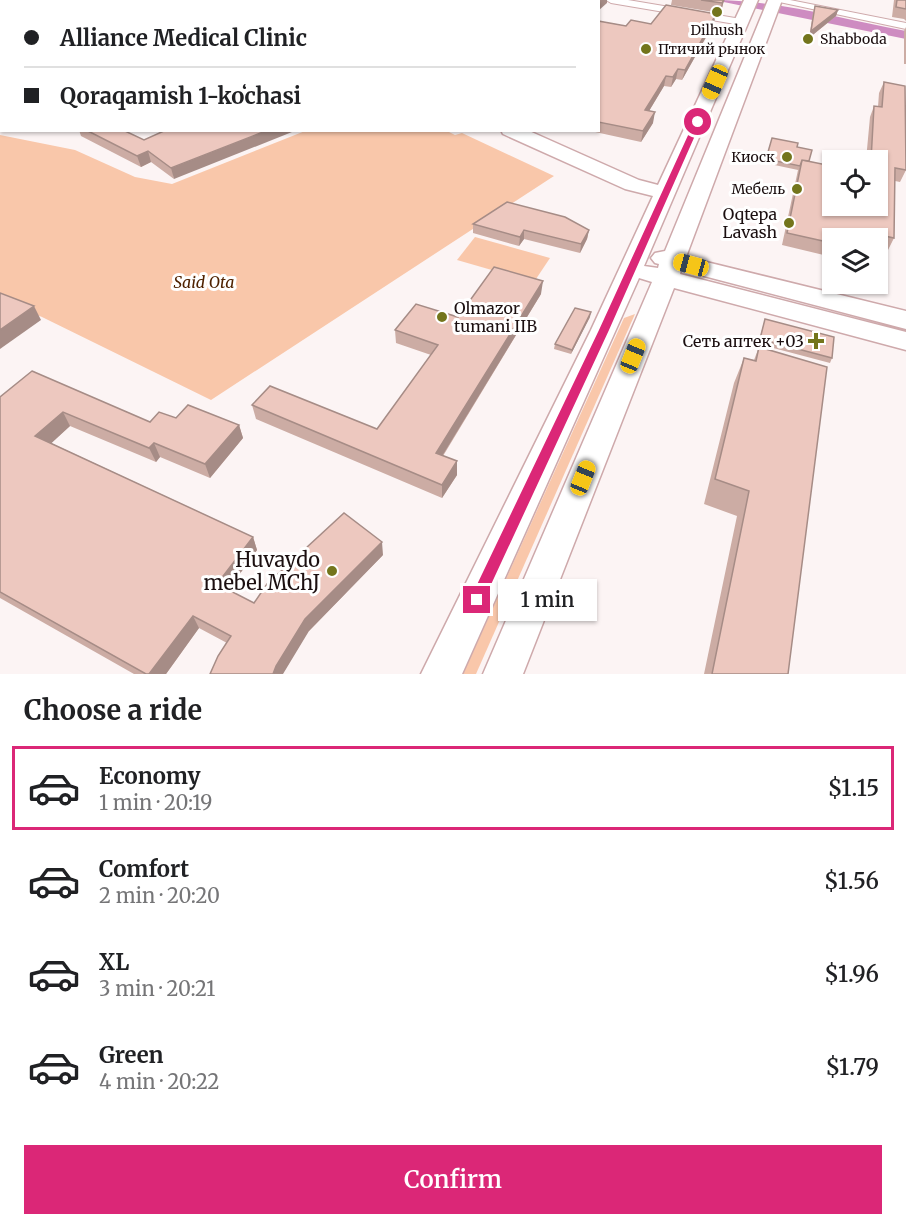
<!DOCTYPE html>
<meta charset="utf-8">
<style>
:root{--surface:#fff;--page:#f2f2f2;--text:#202124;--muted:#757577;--line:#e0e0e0;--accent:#db2777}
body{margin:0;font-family:Merriweather,serif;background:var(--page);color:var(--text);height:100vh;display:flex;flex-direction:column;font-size:22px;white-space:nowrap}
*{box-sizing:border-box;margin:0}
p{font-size:20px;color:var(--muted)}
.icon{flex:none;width:33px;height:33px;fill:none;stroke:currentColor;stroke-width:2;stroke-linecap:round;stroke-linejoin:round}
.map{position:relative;height:674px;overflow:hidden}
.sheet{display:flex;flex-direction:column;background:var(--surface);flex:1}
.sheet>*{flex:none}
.top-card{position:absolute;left:0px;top:0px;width:600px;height:132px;box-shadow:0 2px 4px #0004;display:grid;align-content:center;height:132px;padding:0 24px;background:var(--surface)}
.buttons{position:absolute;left:822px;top:150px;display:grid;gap:12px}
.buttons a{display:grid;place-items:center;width:66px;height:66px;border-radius:0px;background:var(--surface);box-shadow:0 2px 4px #0004;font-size:30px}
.end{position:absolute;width:27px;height:27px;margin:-14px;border:8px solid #db2777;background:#fff;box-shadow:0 0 0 3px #fff}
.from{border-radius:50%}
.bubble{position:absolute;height:42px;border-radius:0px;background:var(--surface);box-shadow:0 2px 4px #0004;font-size:20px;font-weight:600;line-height:42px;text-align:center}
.car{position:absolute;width:18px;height:36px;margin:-18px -9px;border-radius:8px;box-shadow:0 0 4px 2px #0007;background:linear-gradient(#f5c518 24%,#345 0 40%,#f5c518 0 76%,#345 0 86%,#f5c518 0)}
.top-card b{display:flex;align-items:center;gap:21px;height:57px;font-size:22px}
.top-card b+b{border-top:2px solid var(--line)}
.top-card i{width:15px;height:15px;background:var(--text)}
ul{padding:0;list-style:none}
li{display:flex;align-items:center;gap:18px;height:84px;margin:0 12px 9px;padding:0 12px;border:3px solid transparent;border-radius:0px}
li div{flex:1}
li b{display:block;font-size:22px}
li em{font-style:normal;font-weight:600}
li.current{border-color:var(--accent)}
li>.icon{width:54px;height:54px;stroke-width:1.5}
h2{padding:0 24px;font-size:27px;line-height:72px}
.button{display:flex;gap:12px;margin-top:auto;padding:12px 24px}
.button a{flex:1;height:69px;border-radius:0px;background:var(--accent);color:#fff;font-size:24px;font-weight:600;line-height:69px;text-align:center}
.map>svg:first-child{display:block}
.green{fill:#f9c7aa}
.water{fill:#ce8cc1}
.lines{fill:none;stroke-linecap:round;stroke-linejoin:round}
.minor-casing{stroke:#cea9ab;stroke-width:2}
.secondary-casing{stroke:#cea9ab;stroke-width:3}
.minor{fill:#fff;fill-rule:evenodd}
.secondary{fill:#fff;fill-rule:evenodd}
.wall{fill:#ccaca4}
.shaded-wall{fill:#a68c86}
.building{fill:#edc8bf;stroke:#a68c86;stroke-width:1.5}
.route{fill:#db2777}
.poi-dot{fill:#73751c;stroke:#fff;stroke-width:2}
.labels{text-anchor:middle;stroke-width:6;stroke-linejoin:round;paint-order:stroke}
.far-poi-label{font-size:14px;fill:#1b0f10;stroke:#fff;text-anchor:start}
.poi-label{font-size:16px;fill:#1b0f10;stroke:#fff;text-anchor:end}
.park-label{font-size:16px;font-style:italic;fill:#4f2200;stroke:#fff}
.near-poi-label{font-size:20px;fill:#1b0f10;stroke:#fff;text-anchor:end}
</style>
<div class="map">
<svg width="906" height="674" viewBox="0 0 906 674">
<rect width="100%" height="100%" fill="#fcf4f4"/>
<!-- green -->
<g class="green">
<path d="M305 131H447L455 135 462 133 554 176 211 400 42 317 0 300V135L75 150 135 177 172 184Z"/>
<path d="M475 237 550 258 534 282 457 260Z"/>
<path d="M635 314 476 674H463L624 318Z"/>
</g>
<!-- water -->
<path class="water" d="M714 0C778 0 843 19 906 31V39Z"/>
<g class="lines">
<defs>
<g id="minor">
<path d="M606 0H628L741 19 746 22 741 25 611 3Z"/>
<path d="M770 0H790L906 23V29Z"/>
<path d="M2 91V99L0 100V92Z"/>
</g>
<path id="secondary" d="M744 0H758L644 266 658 268 659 264 655 263 651 258 655 253 665 251 768 0H782L686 257 906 311V329L681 270 680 274 906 332V350L674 288 523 674H483L652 282 639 278 462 674H421L591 330 653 196 625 189 503 134 501 130H527L639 180 658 185Z"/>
</defs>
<!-- minor casing -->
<use href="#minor" class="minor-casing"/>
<!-- secondary casing -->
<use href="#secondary" class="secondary-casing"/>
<!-- minor -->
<use href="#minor" class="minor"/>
<!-- secondary -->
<use href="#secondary" class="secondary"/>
</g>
<!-- wall -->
<g class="wall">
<path d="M0 0H607V3L598 2H2V39H0Z"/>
<path d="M672 0H724L722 8 719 13 671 5Z"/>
<path d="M894 0H906V21L904 19 892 17Z"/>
<path d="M815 6 838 10 836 16 809 38 813 13Z"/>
<path d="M598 21 626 26 651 24 714 23 682 80 676 79 671 87 664 86 649 111 653 123 641 142 586 130H598Z"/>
<path d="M906 27V64H904V31Z"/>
<path d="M884 82 906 170 900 182 895 181 894 238 888 250 878 248V238H832V257L782 245 798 170 765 163 772 138 878 206V160H866L870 117 874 106 878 107 879 93Z"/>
<path d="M79 130H123L144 140 166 130 174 179 151 162 141 167 81 136Z"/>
<path d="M473 224 589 230 587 239 580 253 524 239 519 246 473 233Z"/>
<path d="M541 294 443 456 457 461V475L442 498 256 419 252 405 377 429 431 355 396 343 395 330 458 317Z"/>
<path d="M590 317 571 354 554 349 555 344Z"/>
<path d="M765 319 832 358 830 363 758 344Z"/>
<path d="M759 347 788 674H704L737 516 704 504 734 383 744 358 754 360Z"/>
<path d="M0 397 150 422 176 418 239 425 243 438 210 478 160 457 156 462 70 426 51 443 253 537 257 550 228 590 254 603 383 555 309 631 227 643 199 628 166 674H134L0 598Z"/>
</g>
<!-- shaded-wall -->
<g class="shaded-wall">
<path d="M602 0H607V3L598 11V3Z"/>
<path d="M724 0 722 8 719 13 722 3Z"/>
<path d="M838 10 836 16 809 38 811 31Z"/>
<path d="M716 14 714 23 682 80 685 70Z"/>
<path d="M678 69 676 79 671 87 673 77Z"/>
<path d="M666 76 664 86 643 121 645 110Z"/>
<path d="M655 112 653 123 641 142 643 131Z"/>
<path d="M268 130H297L174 179 171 168Z"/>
<path d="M148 151 151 162 141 167 137 156Z"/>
<path d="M524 230V239L519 246 520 237Z"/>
<path d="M589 230 587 239 580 253 581 244Z"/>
<path d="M543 281 541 294 436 466V453Z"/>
<path d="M34 306 41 320 0 349V330Z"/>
<path d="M591 312 590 317 571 354 572 350Z"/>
<path d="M63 412 70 426 44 450 35 436Z"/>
<path d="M239 425 243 438 210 478 205 464Z"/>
<path d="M154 443 160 457 156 462 149 448Z"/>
<path d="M457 461V475L442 498V485Z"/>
<path d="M253 537 257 550 223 597 217 584Z"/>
<path d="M382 542 383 555 309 631 283 674H273L276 666 305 619Z"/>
<path d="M193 616 199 628 166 674H149Z"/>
</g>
<!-- building -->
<g class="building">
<path d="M0 0H241L238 2H2V31L0 30Z"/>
<path d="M245 0H602L598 3V2H254Z"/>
<path d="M701 0H724L722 3Z"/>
<path d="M897 0H906V9L896 7Z"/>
<path d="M666 5 716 14 685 70 678 69 673 77 666 76 657 91 645 110 655 112 643 131 598 122V21L626 26 631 20 651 24Z"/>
<path d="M815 6 838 10 811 31Z"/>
<path d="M884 82 905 86 906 170 895 168 894 238 866 232V238H832V243L787 233 802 160 832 166V206H878V160H871L874 106 882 107Z"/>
<path d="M86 130H123L144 140 166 130H268L171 168 148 151 137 156Z"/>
<path d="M772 138 798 143 797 147 812 150 809 161 802 160 800 166 766 159Z"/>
<path d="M507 202 565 217 589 230 581 244 524 230 520 237 473 224Z"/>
<path d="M494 267 543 281 436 453 457 461 442 485 252 405 270 386 377 429 438 345 395 330 416 304 458 317Z"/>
<path d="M0 293 34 306 0 330Z"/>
<path d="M575 308 591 312 572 350 555 344Z"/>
<path d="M765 319 834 337 832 358 760 339Z"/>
<path d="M759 347 827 367 788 674H712L749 491 715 479 744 358 756 361Z"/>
<path d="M32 371 150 422 159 412 176 418 188 405 239 425 205 464 154 443 149 448 63 412 35 436 253 537 217 584 254 603 267 584 344 513 382 542 305 619 276 666 273 674H210L218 656 231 636 193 616 149 674H146L0 592V397Z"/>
</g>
<!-- route -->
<path class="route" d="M695 120 701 122 609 330 482 604 477 606 472 604 470 600 472 595 599 330Z"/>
<!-- markers -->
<g class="poi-dot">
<circle cx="717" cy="12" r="6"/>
<circle cx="808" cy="39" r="6"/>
<circle cx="646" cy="49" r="6"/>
<circle cx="787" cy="157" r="6"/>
<circle cx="797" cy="189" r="6"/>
<circle cx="789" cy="223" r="6"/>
<circle cx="442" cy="317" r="6"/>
<path d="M813 332h6v6h6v6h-6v6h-6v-6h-6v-6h6z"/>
<circle cx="332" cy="571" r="6"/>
</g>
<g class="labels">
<!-- far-poi labels -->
<g class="far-poi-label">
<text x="717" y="35" text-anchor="middle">Dilhush</text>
<text x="820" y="44">Shabboda</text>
<text x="658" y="54">Птичий рынок</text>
<text x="775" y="162" text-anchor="end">Киоск</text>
<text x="785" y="194" text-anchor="end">Мебель</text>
</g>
<!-- poi labels -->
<g class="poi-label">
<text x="777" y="220">Oqtepa<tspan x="777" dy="18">Lavash</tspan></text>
<text x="454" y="314" text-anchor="start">Olmazor<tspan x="454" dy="18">tumani IIB</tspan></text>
<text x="804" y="347">Сеть аптек +03</text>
</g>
<!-- park labels -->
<g class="park-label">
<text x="204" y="288">Said Ota</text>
</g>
<!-- near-poi labels -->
<g class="near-poi-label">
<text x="320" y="567">Huvaydo<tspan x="320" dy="23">mebel MChJ</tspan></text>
</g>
</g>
</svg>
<div class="buttons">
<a><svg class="icon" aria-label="locate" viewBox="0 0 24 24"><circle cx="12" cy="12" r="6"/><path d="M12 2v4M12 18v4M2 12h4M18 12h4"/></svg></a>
<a><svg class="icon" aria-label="layers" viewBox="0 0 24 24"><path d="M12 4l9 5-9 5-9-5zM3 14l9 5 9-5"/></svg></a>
</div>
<i class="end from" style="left:698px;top:122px"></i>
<i class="end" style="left:477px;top:600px"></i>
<div class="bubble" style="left:498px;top:579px;width:99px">1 min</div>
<i class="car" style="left:715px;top:82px;rotate:204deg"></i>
<i class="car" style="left:691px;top:265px;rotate:285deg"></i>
<i class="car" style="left:633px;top:356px;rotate:22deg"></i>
<i class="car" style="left:583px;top:478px;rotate:22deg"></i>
<div class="top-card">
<b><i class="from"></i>Alliance Medical Clinic</b>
<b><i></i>Qoraqamish 1-koʻchasi</b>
</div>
</div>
<section class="sheet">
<h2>Choose a ride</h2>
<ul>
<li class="current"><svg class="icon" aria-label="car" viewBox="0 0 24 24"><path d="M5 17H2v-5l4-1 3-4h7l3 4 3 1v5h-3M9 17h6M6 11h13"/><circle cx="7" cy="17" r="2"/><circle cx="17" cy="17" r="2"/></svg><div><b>Economy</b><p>1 min · 20:19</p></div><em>$1.15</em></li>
<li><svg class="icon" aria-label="car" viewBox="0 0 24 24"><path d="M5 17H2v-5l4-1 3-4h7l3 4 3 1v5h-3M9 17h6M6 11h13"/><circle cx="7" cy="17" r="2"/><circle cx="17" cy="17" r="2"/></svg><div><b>Comfort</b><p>2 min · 20:20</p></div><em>$1.56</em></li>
<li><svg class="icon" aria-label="car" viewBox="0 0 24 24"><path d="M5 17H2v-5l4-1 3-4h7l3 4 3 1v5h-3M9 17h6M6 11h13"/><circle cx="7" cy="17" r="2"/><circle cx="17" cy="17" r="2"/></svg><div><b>XL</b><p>3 min · 20:21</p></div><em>$1.96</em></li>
<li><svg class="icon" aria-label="car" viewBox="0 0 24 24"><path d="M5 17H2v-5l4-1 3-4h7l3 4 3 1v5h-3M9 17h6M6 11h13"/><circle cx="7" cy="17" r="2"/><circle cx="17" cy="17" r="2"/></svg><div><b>Green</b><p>4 min · 20:22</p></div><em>$1.79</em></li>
</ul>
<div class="button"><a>Confirm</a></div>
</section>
